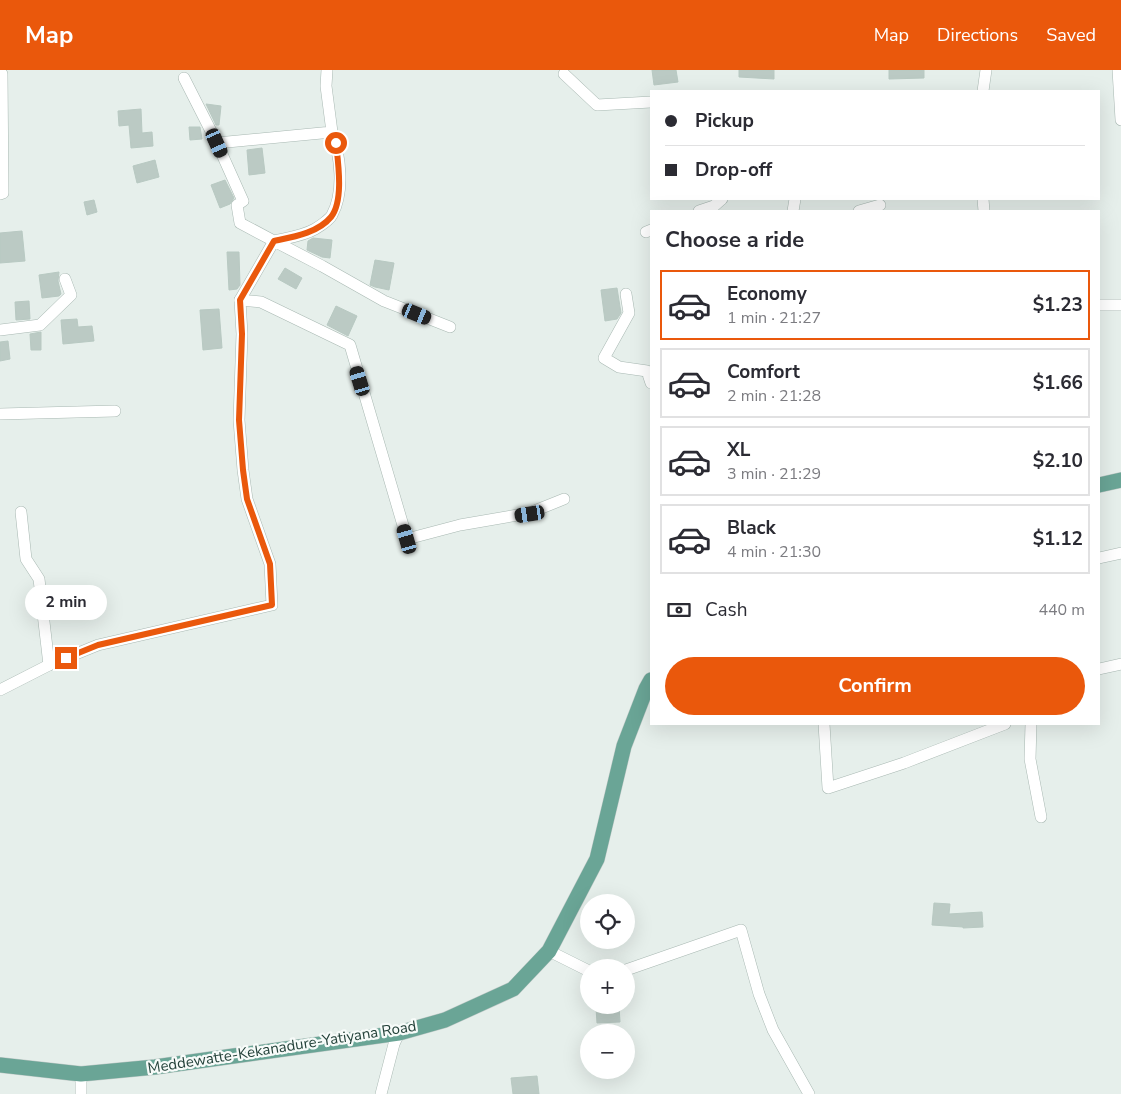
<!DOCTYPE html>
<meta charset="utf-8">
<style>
:root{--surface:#fff;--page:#f7f7f7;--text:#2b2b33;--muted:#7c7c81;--line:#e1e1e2;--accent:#ea580c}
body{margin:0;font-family:"Nunito Sans",sans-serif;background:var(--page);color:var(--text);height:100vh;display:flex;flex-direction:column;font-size:19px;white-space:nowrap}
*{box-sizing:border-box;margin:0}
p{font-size:16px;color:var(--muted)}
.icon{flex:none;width:28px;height:28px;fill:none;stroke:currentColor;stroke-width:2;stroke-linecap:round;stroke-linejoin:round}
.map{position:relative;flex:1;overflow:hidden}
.sheet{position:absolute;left:650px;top:140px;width:450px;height:515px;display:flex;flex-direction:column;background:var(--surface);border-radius:0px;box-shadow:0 5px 20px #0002}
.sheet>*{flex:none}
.banner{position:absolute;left:650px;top:20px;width:450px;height:110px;border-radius:0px;box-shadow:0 5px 20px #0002;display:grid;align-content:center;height:110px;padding:0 15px;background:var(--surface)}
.tools{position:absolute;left:580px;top:824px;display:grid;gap:10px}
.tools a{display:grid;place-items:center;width:55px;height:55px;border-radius:50%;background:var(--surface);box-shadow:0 5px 20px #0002;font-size:25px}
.end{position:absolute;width:22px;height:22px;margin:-11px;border:6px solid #ea580c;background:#fff;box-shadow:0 0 0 2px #fff}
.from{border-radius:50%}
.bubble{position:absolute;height:35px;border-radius:18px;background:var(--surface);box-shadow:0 5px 20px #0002;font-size:16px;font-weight:700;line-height:35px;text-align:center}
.car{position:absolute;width:15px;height:30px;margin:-15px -8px;border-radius:6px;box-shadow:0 0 4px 1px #0007;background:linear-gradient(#222 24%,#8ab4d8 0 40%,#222 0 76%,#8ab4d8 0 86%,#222 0)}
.banner b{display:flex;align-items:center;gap:18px;height:48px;font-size:19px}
.banner b+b{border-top:1px solid var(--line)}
.banner i{width:12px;height:12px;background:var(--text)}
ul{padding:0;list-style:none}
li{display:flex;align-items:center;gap:15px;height:70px;margin:0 10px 8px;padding:0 5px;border:2px solid var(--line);border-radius:0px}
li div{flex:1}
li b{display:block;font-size:19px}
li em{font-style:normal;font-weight:700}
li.on{border-color:var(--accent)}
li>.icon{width:45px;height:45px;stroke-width:1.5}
h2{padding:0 15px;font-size:22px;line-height:60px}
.pay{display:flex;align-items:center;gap:12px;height:55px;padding:0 15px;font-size:19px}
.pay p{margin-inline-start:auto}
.primary-button{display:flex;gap:10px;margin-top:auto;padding:10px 15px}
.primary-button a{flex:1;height:58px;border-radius:30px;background:var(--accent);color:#fff;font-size:20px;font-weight:700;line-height:58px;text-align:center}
header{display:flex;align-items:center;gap:30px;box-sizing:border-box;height:70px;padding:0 25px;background:var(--accent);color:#fff}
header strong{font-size:24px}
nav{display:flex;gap:28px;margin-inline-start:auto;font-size:18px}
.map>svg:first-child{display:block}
.building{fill:#bbcac4;stroke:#b8c9c2}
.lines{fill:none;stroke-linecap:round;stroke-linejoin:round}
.street-casing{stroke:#a8b8b2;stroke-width:12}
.primary-casing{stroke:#c2cac8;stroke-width:16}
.street{stroke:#fff;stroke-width:11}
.primary{stroke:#6aa596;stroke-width:15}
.route{stroke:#ea580c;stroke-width:6}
.labels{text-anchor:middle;stroke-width:4.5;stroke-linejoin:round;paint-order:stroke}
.street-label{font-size:15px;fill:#24423a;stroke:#f7fbf9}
</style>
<header>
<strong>Map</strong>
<nav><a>Map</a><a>Directions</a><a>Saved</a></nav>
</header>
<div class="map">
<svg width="1121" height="1024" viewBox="0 0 1121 1024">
<rect width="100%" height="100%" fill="#e6efeb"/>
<!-- building -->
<g class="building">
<path d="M652 0H676L678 12 654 15Z"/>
<path d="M739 0H774V9L739 7Z"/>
<path d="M889 0H924V8L889 9Z"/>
<path d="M206 34 221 36 219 55H216Z"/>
<path d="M141 39 142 63 152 62 153 76 131 78 129 55 119 56 118 41Z"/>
<path d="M189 57H200L202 69 190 70Z"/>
<path d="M262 78 265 103 249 105 247 80Z"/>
<path d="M155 90 159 107 137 113 133 96Z"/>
<path d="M225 110 234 128 230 134 220 138 211 115Z"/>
<path d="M94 130 97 142 87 145 84 132Z"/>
<path d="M22 161 25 191 0 193V163Z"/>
<path d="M313 168 332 170 330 188 322 187 307 180 308 171Z"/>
<path d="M227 182H239L240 215 237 219 229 220Z"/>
<path d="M375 190 394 193 389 220 375 217 370 215Z"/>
<path d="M285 198 302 208 296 219 278 209Z"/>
<path d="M59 202 58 211 61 224 59 226 42 228 39 205Z"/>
<path d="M617 218 621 243 617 249 605 251 601 220Z"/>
<path d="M29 231 30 249 16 250 15 232Z"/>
<path d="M336 236 357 246 348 266 327 255Z"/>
<path d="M219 239 222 278 203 280 200 240Z"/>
<path d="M77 249 78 257 92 256 94 271 63 274 61 250Z"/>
<path d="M41 262V280H31L30 264Z"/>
<path d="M8 271 10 289 0 291V272Z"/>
<path d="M934 833 950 834 949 844 982 842 983 857 963 858V857L932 855Z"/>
<path d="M619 936 620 952 597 953 596 938Z"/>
<path d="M537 1006 539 1024H513L511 1008Z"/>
</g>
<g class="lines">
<defs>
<g id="street">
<path d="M327 0 326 16 332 62 217 73 243 131 237 135 240 153 274 171C287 168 303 166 315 159 320 156 330 149 332 145 345 121 340 85 332 62"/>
<path d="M1118 0 1121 50"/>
<path d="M564 4 597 35 651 32"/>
<path d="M184 8 217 73"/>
<path d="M983 21 986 0"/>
<path d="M0 124 3 123 2 4"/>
<path d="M983 129 984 141"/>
<path d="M699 141 714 136 722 129"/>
<path d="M793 141 795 129"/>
<path d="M859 141 880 135"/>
<path d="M646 162 651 160"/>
<path d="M626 224 629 243 604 288 619 297 647 301 651 313"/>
<path d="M1099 235H1121"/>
<path d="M450 257 384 231 322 196 274 171 240 230 261 232 350 275 407 469 460 455 529 443 564 429"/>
<path d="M0 260 40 255 71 225 65 209"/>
<path d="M0 344 115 341"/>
<path d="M21 442 26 489 39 509 49 595"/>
<path d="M1099 488 1121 483"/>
<path d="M1099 599 1121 594"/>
<path d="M0 620 49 595 98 575 272 535 270 494 247 429 243 400 239 350 242 264 240 230"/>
<path d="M824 654 828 718 904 693 1005 654"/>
<path d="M1031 654 1030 689 1041 747"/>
<path d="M549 881 589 901"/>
<path d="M626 900 741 860 759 924 773 960 809 1024"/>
<path d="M81 1004V1024"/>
<path d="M381 1024 394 974 399 963"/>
</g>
<g id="primary">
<path d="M1099 415 1121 410"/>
<path d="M0 995 81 1004 155 997 399 963 445 950 513 919 549 881 597 789 624 676 646 619 651 610"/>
</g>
</defs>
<!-- street casing -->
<use href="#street" class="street-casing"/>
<!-- primary casing -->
<use href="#primary" class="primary-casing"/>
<!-- street -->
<use href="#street" class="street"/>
<!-- primary -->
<use href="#primary" class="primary"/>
</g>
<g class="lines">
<!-- route -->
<path class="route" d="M66 588 98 575 272 535 270 494 247 429 243 400 239 350 242 264 240 230 274 171C293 167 318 163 331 147 344 131 338 92 336 73"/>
</g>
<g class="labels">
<!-- street labels -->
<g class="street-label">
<text transform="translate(282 977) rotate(-9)" y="5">Meddewatte-Kekanadure-Yatiyana Road</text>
</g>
</g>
</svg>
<div class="tools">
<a><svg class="icon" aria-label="locate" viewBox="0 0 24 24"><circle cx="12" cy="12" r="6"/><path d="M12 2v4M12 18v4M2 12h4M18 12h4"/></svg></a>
<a>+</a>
<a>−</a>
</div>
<i class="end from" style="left:336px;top:73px"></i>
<i class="end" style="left:66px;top:588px"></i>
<div class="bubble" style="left:25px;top:515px;width:82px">2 min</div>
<i class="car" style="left:217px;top:73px;rotate:156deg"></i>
<i class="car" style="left:417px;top:244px;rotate:112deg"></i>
<i class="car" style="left:360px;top:311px;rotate:343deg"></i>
<i class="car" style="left:530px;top:444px;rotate:261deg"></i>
<i class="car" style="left:407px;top:469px;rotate:344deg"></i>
<div class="banner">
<b><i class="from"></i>Pickup</b>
<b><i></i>Drop-off</b>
</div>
<section class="sheet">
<h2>Choose a ride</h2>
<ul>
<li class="on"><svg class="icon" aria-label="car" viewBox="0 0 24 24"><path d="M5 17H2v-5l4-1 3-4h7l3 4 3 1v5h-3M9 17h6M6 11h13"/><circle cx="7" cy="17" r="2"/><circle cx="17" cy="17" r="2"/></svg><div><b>Economy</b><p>1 min · 21:27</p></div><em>$1.23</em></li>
<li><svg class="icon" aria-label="car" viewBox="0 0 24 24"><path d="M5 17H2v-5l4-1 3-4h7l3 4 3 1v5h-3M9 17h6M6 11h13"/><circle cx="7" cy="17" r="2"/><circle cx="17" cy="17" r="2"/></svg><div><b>Comfort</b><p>2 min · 21:28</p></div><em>$1.66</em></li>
<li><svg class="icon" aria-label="car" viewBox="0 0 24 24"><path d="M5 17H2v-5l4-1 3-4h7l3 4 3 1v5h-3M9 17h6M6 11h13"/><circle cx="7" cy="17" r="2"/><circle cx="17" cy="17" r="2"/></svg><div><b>XL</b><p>3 min · 21:29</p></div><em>$2.10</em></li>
<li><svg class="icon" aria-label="car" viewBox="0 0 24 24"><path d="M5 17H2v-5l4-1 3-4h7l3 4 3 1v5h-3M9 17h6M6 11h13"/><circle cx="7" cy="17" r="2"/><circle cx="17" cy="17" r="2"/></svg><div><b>Black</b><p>4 min · 21:30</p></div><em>$1.12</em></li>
</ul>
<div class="pay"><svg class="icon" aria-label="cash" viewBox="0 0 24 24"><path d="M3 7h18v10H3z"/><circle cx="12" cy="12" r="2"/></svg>Cash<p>440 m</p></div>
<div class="primary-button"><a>Confirm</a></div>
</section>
</div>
